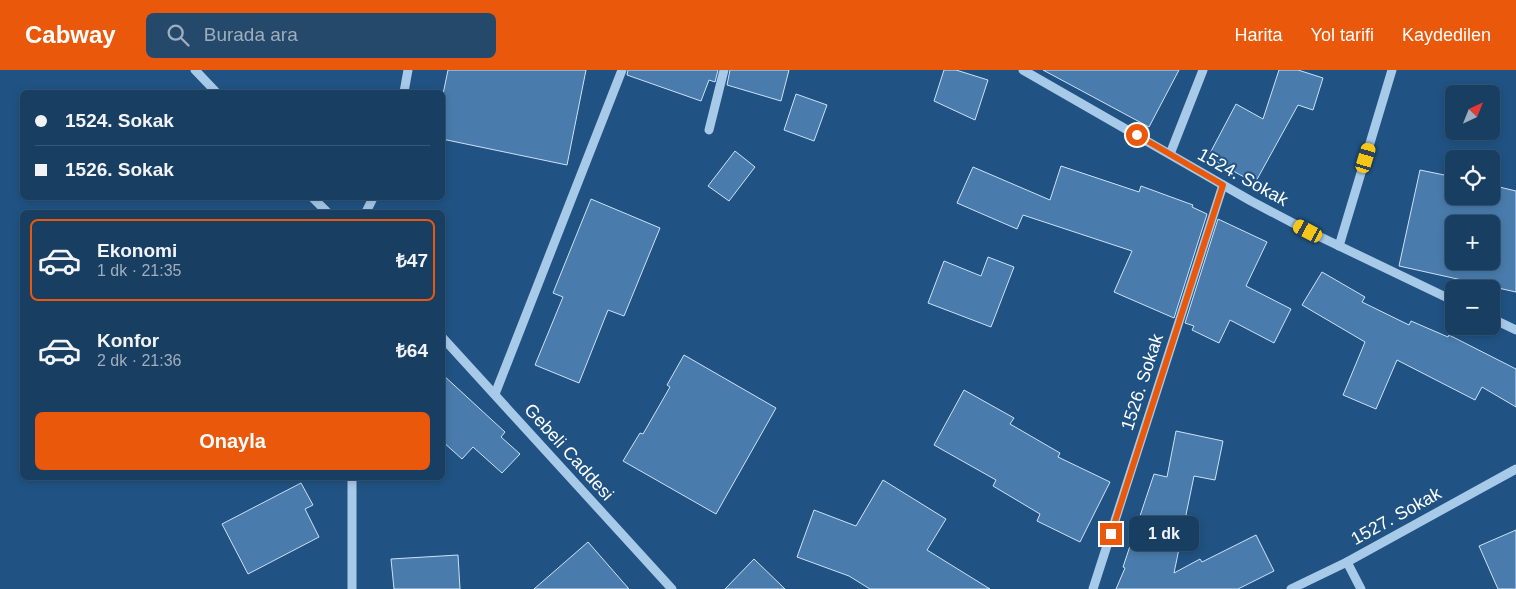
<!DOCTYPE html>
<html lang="tr">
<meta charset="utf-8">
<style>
:root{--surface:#183e62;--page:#25496b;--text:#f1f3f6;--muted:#9faebe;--line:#365777;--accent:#ea580c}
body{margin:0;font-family:Arial,sans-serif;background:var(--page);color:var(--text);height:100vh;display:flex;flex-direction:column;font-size:19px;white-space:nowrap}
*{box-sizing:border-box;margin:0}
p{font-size:16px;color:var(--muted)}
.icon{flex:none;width:28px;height:28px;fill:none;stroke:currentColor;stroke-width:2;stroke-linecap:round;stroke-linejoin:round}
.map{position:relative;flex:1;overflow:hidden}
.panel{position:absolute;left:20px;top:140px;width:425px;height:270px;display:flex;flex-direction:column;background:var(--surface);border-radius:8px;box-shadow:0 2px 8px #0003,0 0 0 1px var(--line)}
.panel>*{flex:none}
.guide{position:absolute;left:20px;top:20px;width:425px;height:110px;border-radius:8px;box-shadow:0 2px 8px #0003,0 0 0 1px var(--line);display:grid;align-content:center;height:110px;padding:0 15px;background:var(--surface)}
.needle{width:32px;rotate:43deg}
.buttons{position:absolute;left:1445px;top:15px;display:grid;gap:10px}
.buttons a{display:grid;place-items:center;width:55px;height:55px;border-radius:8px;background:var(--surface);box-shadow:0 2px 8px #0003,0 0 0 1px var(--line);font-size:25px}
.end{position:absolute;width:22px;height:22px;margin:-11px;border:6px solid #ea580c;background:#fff;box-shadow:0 0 0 2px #fff}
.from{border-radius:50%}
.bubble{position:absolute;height:35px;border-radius:8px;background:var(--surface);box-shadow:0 2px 8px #0003,0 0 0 1px var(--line);font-size:16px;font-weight:600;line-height:35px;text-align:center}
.car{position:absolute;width:15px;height:30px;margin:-15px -8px;border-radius:6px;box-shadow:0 0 4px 1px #0007;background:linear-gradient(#f5c518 24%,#345 0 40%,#f5c518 0 76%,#345 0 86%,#f5c518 0)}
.guide b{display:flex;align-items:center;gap:18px;height:48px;font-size:19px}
.guide b+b{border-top:1px solid var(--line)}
.guide i{width:12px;height:12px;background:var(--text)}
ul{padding:9px 0 0;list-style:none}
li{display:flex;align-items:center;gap:15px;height:82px;margin:0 10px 8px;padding:0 5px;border:2px solid transparent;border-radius:8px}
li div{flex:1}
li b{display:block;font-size:19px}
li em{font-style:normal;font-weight:600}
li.selected{border-color:var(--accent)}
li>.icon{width:45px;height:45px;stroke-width:1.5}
.cta{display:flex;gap:10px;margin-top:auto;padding:10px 15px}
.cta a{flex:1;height:58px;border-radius:8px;background:var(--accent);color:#fff;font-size:20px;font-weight:600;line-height:58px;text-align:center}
header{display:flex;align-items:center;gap:30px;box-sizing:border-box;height:70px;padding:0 25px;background:var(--accent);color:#fff}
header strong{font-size:24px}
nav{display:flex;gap:28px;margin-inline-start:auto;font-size:18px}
.search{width:350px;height:45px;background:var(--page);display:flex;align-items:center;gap:12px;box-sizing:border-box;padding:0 18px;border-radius:8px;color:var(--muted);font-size:19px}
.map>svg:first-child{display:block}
.building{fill:#497cac;stroke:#cce2f7;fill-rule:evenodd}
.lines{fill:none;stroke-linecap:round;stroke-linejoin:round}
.minor{stroke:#a8cae9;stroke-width:9}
.route{stroke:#ea580c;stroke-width:6}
.labels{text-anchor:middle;stroke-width:4;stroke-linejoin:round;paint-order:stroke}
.street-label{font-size:18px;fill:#fff;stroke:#205383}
</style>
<header>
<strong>Cabway</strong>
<div class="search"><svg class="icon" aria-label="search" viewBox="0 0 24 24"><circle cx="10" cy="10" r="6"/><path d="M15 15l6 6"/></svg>Burada ara</div>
<nav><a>Harita</a><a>Yol tarifi</a><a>Kaydedilen</a></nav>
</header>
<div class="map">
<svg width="1516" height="519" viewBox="0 0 1516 519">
<rect width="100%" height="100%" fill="#205383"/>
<!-- building -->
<g class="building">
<path d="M448 0H586L567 95 442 69V29Z"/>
<path d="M628 0H718L715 12 709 10 701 31 627 5Z"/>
<path d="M730 0H789L781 31 727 15Z"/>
<path d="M944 0H956L988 10 975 50 934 31Z"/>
<path d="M1043 0H1179L1149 57Z"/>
<path d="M1279 0H1298L1323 8 1313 40 1298 35 1255 113 1208 87 1236 34 1263 49Z"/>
<path d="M796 24 827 35 814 71 784 60Z"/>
<path d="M735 81 755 97 729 131 708 116Z"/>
<path d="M1061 96 1139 122 1141 116 1193 135 1192 137 1207 144 1174 248 1114 222 1132 181 1023 145 1017 159 957 133 973 97 1050 130Z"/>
<path d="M1420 100 1454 107V126H1491V115L1516 121V222L1399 196ZM1454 154H1491V191H1454Z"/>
<path d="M591 129 660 158 624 246 608 240 579 313 535 295 563 227 553 223Z"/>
<path d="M1218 149 1267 172 1246 216 1291 239 1274 273 1230 250 1219 273 1192 260 1194 256 1185 253Z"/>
<path d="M988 187 1014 197 991 257 928 233 944 191 981 206Z"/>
<path d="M1322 202 1365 227 1362 232 1409 255 1411 251 1448 267 1449 265 1516 299V337L1482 317 1475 330 1397 290 1376 339 1343 325 1365 272 1302 235Z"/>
<path d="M684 285 776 338 716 444 623 391 640 363 643 364 670 317 667 315Z"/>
<path d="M442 304 505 362 501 367 520 384 502 403 473 377 462 389 442 371Z"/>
<path d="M964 320 1014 348 1010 354 1060 383 1058 387 1110 412 1080 472 1037 451 1040 444 993 416 996 410 934 375Z"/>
<path d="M1176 361 1223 371 1215 410 1194 406 1174 503 1200 489 1202 492 1256 465 1274 501 1238 519H1116L1125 498 1123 497 1154 404 1167 407Z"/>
<path d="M883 410 946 449 927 480 990 519H870L849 506 797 487 814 440 856 456Z"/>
<path d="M301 413 313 435 305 439 319 467 248 504 222 454Z"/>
<path d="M1516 460V519H1498L1479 476Z"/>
<path d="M588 472 629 519H534Z"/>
<path d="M458 485 460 519H394L391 489Z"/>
<path d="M754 489 785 519H725Z"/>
</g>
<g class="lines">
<!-- minor -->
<g class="minor">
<path d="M195 0 216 22"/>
<path d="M1023 0 1251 131 1308 161 1454 231"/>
<path d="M404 22 408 0"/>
<path d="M709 60 724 0"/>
<path d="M1170 84 1203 0"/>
<path d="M313 128 327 142"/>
<path d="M366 142 373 128"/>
<path d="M1339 176 1392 0"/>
<path d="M1491 248 1516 260"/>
<path d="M442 267 672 519"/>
<path d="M495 324 622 0"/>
<path d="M1347 492 1361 519"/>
<path d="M352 519V408"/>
<path d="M1093 519 1223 115"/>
<path d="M1291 519 1347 492 1516 399"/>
</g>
</g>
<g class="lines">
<!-- route -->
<path class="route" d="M1111 464 1223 115 1137 65"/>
</g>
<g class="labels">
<!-- street labels -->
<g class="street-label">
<text transform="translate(1243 107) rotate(29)" y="6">1524. Sokak</text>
<text transform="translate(1142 312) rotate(-72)" y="6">1526. Sokak</text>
<text transform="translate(569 382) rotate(48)" y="6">Gebeli Caddesi</text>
<text transform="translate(1396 446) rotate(-29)" y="6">1527. Sokak</text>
</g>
</g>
</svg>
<div class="buttons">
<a><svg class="needle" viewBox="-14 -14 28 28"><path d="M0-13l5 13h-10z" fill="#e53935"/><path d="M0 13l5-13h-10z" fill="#9faebe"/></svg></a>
<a><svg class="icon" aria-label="locate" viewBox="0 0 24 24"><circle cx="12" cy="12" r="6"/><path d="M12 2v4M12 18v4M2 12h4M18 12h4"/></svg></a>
<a>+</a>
<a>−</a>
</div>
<i class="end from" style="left:1137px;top:65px"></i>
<i class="end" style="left:1111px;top:464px"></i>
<div class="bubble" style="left:1129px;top:446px;width:70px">1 dk</div>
<i class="car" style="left:1366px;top:88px;rotate:17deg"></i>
<i class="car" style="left:1308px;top:161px;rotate:298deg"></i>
<div class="guide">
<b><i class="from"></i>1524. Sokak</b>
<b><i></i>1526. Sokak</b>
</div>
<section class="panel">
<ul>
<li class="selected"><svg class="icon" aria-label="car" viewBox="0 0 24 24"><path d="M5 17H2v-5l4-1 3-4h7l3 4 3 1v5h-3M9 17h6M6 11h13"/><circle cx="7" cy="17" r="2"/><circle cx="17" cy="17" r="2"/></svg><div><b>Ekonomi</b><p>1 dk · 21:35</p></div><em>₺47</em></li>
<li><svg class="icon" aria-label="car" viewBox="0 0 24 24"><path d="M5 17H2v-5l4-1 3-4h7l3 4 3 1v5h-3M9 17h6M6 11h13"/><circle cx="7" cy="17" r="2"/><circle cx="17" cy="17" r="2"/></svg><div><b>Konfor</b><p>2 dk · 21:36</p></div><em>₺64</em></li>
</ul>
<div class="cta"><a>Onayla</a></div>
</section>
</div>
